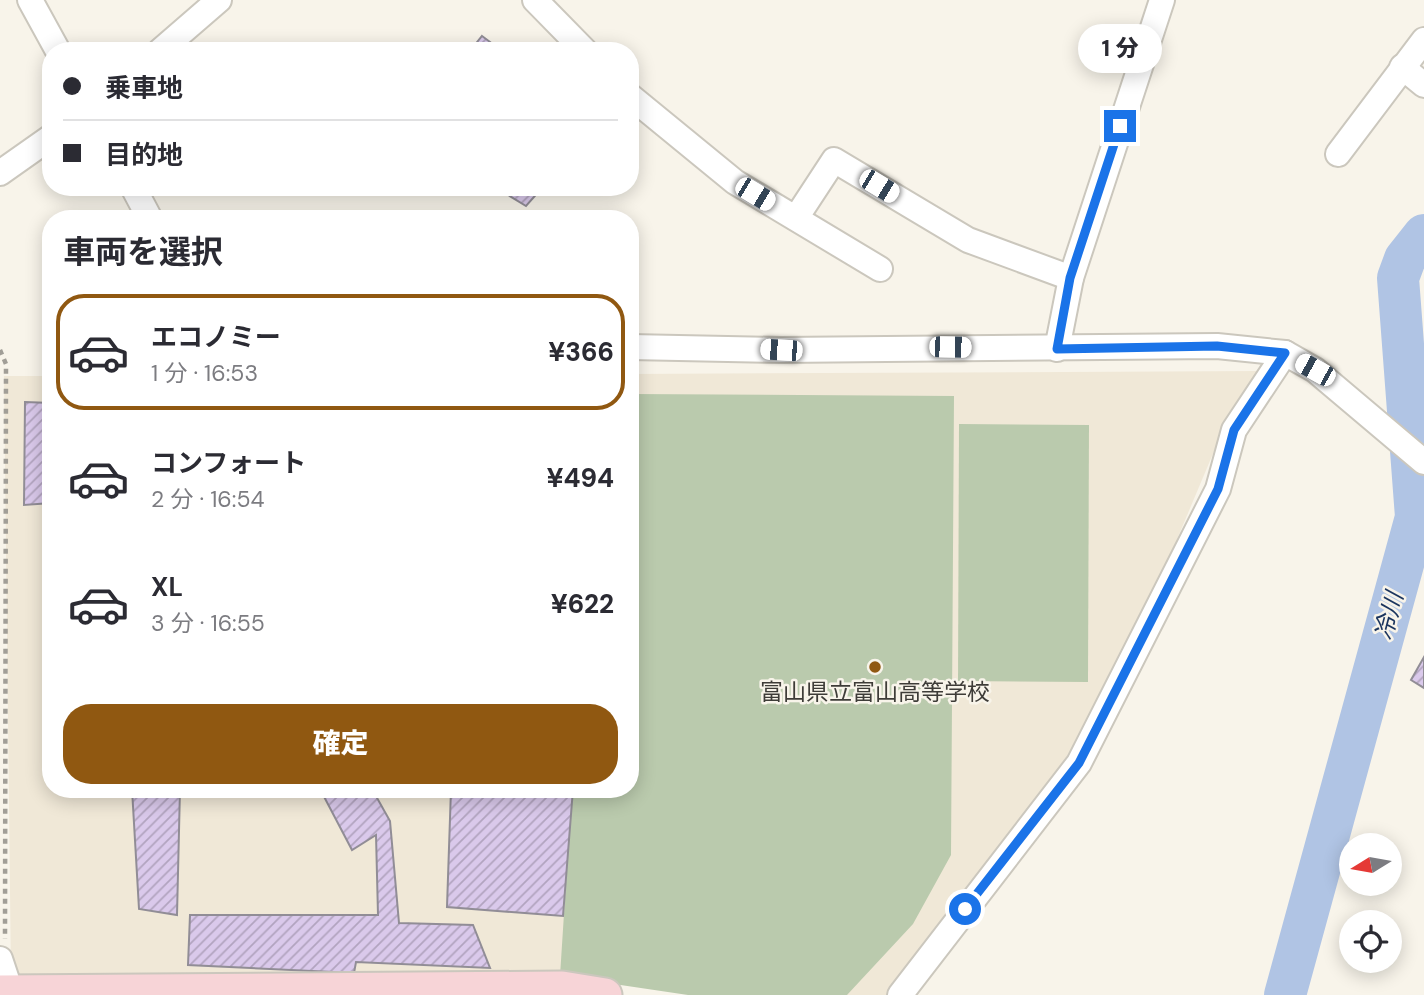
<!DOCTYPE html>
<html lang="ja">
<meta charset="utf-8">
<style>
:root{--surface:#fff;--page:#f7f7f7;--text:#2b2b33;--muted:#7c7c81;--line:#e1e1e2;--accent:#905811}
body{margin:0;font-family:"DM Sans","Noto Sans JP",sans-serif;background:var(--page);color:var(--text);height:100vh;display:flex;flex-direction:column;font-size:26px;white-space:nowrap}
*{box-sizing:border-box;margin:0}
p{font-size:23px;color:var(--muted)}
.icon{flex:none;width:38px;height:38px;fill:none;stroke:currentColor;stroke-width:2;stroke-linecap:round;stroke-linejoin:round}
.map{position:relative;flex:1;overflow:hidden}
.drawer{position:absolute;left:42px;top:210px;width:597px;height:588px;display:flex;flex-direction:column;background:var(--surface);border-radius:28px;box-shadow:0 4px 18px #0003}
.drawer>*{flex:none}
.top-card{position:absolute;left:42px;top:42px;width:597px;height:154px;border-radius:28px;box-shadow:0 4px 18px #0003;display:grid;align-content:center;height:154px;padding:0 21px;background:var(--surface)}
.needle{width:46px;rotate:259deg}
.controls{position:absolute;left:1339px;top:833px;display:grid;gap:14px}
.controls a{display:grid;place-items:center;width:63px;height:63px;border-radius:50%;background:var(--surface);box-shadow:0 4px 18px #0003;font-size:35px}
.end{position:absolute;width:32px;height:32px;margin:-16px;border:9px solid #1a73e8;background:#fff;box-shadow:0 0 0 4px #fff}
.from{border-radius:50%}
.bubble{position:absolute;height:49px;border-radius:24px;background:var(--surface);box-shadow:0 4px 18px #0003;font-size:23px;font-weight:800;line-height:49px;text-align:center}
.car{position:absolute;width:21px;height:42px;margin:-21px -10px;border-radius:9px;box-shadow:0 0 5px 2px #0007;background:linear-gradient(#fff 24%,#345 0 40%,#fff 0 76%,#345 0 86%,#fff 0)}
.top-card b{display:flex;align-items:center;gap:24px;height:66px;font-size:26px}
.top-card b+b{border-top:2px solid var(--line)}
.top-card i{width:18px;height:18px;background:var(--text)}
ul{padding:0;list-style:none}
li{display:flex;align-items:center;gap:21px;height:116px;margin:0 14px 10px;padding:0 7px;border:4px solid transparent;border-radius:28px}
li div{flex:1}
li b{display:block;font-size:26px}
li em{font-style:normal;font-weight:800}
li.selected{border-color:var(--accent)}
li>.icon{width:63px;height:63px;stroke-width:1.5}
h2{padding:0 21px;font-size:32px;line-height:84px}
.action{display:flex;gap:14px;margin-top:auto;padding:14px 21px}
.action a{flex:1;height:80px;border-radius:28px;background:var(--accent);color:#fff;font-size:28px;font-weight:800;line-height:80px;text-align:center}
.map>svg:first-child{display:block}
.built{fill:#f0e8d7}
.park{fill:#bacaad}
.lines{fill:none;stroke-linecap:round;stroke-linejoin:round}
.river{stroke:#b0c4e4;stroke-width:42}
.building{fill:url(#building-hatch);stroke:#918d96;stroke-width:2}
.minor-casing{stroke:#cbc7bd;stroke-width:28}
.secondary-casing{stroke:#cbc7bd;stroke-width:37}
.path{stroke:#a19e97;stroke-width:4.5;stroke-dasharray:5 5;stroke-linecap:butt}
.minor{stroke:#fff;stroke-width:24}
.secondary{stroke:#f7d4d7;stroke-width:33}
.route{stroke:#1a73e8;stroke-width:9}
.poi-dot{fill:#905811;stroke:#f8f4ea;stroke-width:2.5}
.labels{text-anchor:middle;stroke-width:5;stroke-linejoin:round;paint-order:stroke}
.poi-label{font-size:23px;fill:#3e3c38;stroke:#f8f4ea}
.water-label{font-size:24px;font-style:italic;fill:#1a345e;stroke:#f8f4ea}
</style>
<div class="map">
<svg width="1424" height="995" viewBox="0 0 1424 995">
<defs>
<pattern id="building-hatch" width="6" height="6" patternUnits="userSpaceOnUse" patternTransform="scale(1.75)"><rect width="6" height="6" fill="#dac9eb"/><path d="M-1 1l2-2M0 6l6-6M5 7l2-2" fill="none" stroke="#b2a4bf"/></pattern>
</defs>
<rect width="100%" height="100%" fill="#f8f4ea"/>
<!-- built -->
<path class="built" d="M1259 371 1228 418 1151 601 1088 733 888 995H704L560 976 11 977 4 376H51V789H630V374Z"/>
<!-- park -->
<g class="park">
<path d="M630 394 954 396 951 855 913 924 847 995H688L560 976 572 789H630Z"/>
<path d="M959 424 1089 425 1088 682 958 681Z"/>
</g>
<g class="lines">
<!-- river -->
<path class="river" d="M1285 995 1416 517 1398 278 1405 259 1424 235"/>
</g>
<!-- building -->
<g class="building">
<path d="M482 36 502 51H470Z"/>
<path d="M495 187H539L541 189 526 206Z"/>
<path d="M25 402 51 403V503L24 505Z"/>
<path d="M1424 657V688L1411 680Z"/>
<path d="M132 789H180L177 915 139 909Z"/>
<path d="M320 789H372L390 821 399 923 473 925 490 968 356 962 354 973 188 965 190 915H378L376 835 352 850Z"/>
<path d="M451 789H573L563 916 447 907Z"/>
</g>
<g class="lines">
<defs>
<g id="minor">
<path d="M30 0 58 51"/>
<path d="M535 0 585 51"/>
<path d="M160 51 219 0"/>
<path d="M1402 67 1424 85"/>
<path d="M630 96 735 182 880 269"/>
<path d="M1338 154 1424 40"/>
<path d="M0 173 51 137"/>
<path d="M133 187 150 219"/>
<path d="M796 218 834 160 968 240 1071 278"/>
<path d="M630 347 781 350 1217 346 1285 353 1315 370 1424 462"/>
<path d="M1057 349 1071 278 1162 0"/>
<path d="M0 959 11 992"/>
<path d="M900 995 1079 763 1218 489 1234 430 1285 353"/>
</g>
<path id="secondary" d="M0 992 562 988 605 995"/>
</defs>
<!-- minor casing -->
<use href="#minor" class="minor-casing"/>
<!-- secondary casing -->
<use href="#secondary" class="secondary-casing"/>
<!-- path -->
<path class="path" d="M0 350 6 364 5 939"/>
<!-- minor -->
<use href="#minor" class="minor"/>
<!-- secondary -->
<use href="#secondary" class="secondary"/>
</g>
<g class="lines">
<!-- route -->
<path class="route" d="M965 909 1079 763 1218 489 1234 430 1285 353 1217 346 1057 349 1070 278 1120 126"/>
</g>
<!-- markers -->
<circle class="poi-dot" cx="875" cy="667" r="7"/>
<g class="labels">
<!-- poi labels -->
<g class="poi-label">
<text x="875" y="700">富山県立富山高等学校</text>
</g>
<!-- water labels -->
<g class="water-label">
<text transform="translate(1389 616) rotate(-75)" y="8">冷川</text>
</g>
</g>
</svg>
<div class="controls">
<a><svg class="needle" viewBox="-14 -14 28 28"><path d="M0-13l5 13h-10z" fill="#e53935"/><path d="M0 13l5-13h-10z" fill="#7c7c81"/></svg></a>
<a><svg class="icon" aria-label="locate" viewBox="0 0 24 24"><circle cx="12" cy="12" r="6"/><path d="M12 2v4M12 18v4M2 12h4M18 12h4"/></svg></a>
</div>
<i class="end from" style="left:965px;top:909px"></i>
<i class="end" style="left:1120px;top:126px"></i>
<div class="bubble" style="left:1078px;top:24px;width:84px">1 分</div>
<i class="car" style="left:879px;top:186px;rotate:121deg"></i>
<i class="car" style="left:755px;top:194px;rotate:121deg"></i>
<i class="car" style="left:950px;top:347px;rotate:91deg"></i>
<i class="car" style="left:781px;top:350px;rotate:273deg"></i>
<i class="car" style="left:1315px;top:370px;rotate:299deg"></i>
<div class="top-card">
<b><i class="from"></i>乗車地</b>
<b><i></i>目的地</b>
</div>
<section class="drawer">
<h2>車両を選択</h2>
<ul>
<li class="selected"><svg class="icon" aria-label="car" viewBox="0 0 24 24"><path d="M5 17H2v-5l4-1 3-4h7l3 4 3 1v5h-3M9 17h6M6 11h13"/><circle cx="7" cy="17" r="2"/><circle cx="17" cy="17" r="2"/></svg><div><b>エコノミー</b><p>1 分 · 16:53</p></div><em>¥366</em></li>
<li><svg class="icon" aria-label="car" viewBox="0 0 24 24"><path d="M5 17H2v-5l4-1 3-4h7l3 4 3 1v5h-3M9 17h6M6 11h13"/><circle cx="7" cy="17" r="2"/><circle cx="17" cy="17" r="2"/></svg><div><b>コンフォート</b><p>2 分 · 16:54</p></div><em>¥494</em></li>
<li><svg class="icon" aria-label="car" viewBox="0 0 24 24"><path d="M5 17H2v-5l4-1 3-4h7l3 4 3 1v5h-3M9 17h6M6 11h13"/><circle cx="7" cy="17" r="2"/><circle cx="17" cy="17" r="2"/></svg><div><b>XL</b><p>3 分 · 16:55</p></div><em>¥622</em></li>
</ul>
<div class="action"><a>確定</a></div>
</section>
</div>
